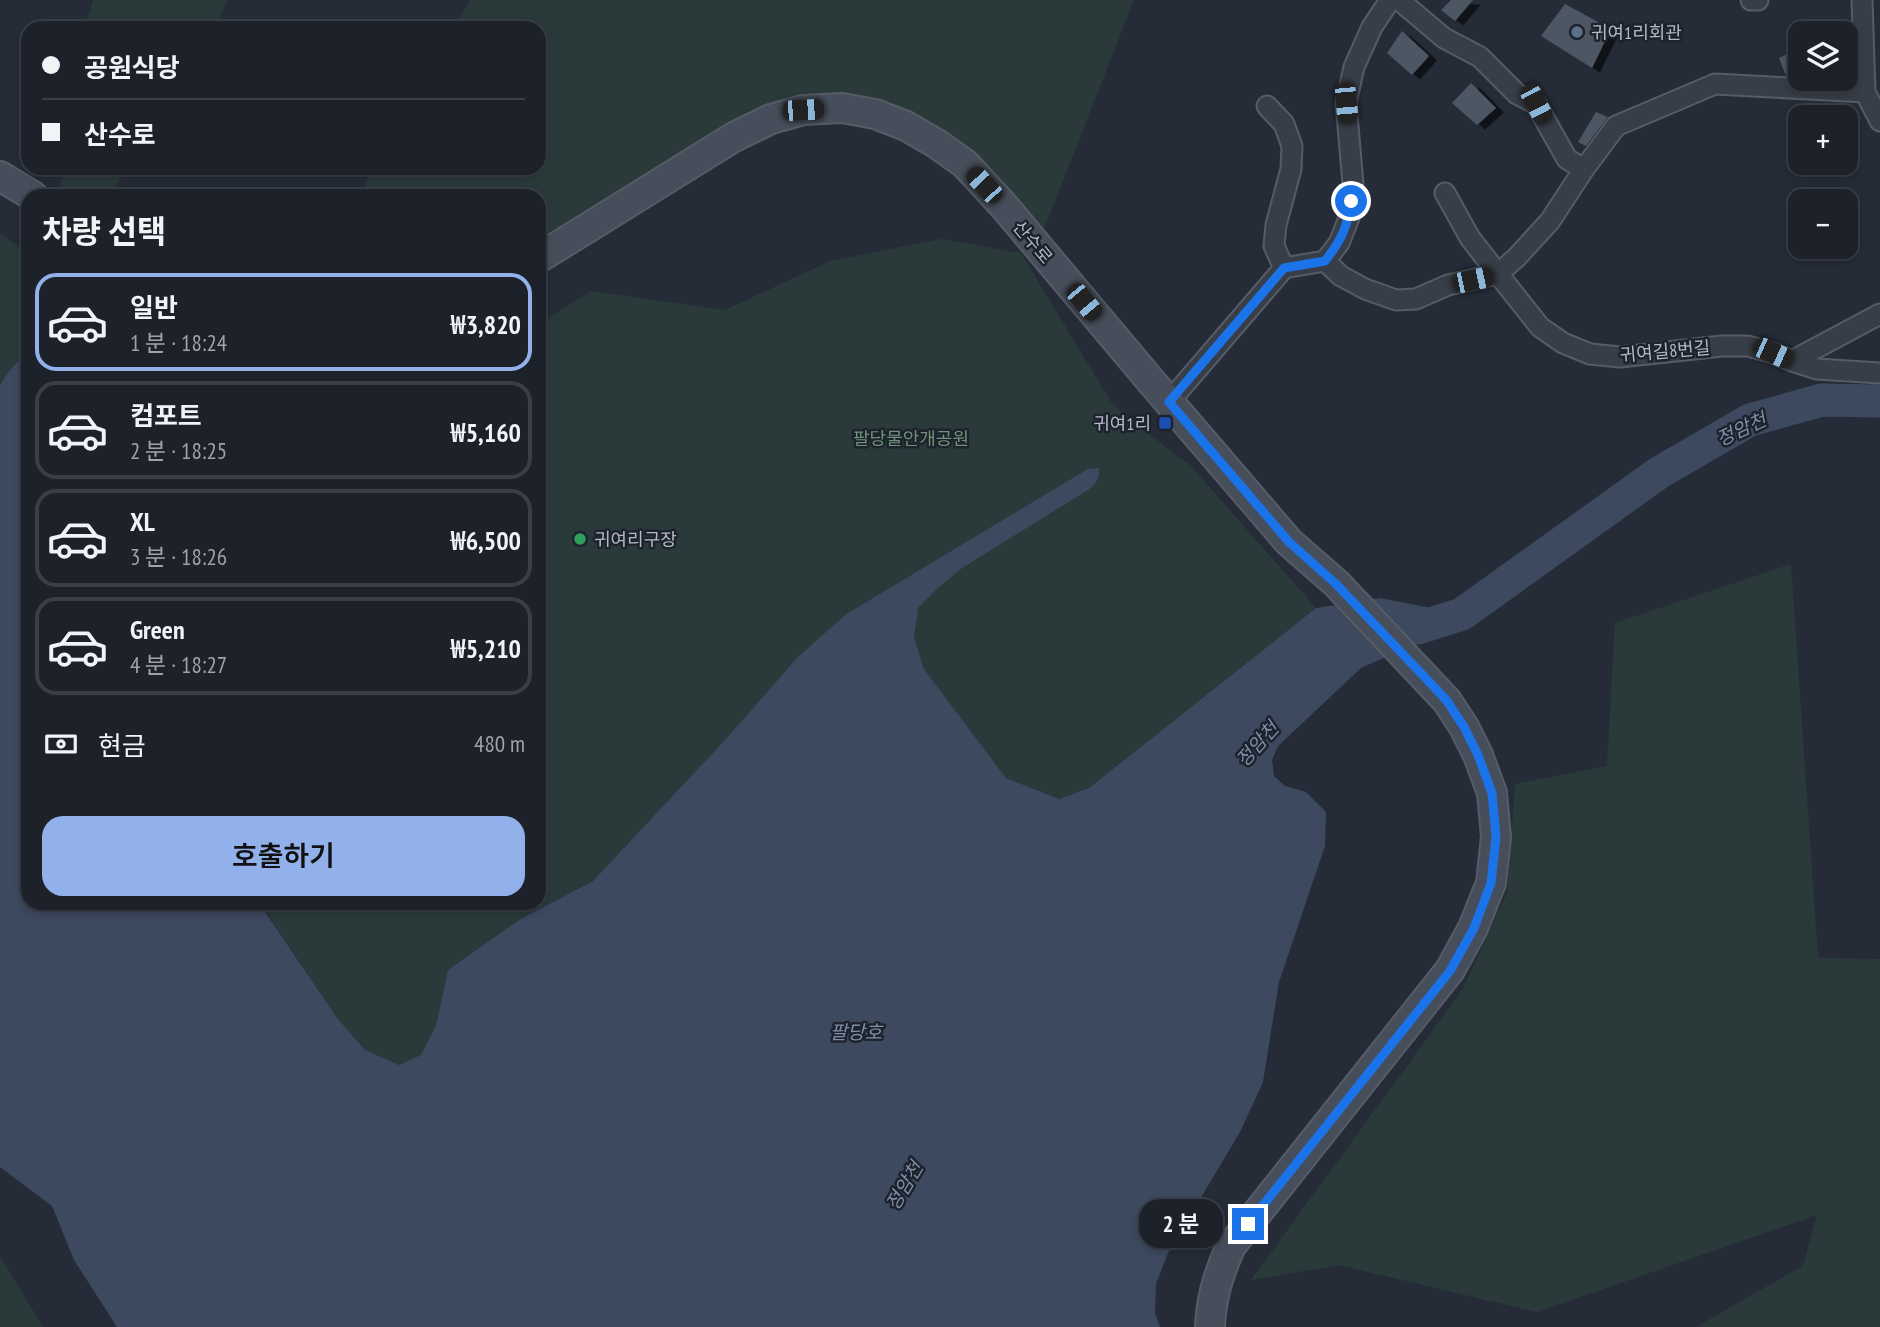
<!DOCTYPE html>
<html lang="ko">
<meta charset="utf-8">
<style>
:root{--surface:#1c212a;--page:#292e36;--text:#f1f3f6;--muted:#a0a3a8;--line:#3a3e47;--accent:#92b1ea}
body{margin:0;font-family:"PT Sans Narrow","Noto Sans KR",sans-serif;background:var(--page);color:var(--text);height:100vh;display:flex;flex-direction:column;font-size:26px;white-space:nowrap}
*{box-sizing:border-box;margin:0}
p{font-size:23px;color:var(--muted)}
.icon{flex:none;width:38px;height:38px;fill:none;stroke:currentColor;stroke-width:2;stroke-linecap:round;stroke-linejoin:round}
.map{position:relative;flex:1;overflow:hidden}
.side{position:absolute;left:21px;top:189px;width:525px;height:721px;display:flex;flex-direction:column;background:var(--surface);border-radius:21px;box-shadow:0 4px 10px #0003,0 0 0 2px var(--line)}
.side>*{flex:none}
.hud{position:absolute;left:21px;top:21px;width:525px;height:154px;border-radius:21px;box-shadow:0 4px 10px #0003,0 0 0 2px var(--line);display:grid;align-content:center;height:154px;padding:0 21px;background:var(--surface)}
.controls{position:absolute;left:1788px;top:21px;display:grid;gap:14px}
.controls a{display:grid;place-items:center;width:70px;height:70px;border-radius:14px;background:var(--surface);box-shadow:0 4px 10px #0003,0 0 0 2px var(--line);font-size:35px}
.end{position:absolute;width:32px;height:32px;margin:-16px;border:9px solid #1a73e8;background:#fff;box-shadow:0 0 0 4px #fff}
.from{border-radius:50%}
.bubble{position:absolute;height:49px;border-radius:21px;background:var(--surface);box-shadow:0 4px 10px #0003,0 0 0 2px var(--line);font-size:23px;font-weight:600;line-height:49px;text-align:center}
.car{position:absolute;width:21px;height:42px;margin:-21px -10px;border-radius:9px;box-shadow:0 0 5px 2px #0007;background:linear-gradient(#222 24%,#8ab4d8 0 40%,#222 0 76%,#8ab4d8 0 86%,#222 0)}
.hud b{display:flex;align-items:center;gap:24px;height:66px;font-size:26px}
.hud b+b{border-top:2px solid var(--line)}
.hud i{width:18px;height:18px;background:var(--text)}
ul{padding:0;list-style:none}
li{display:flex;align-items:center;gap:21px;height:98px;margin:0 14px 10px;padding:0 7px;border:4px solid var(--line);border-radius:21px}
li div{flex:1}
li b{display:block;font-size:26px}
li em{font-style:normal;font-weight:600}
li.on{border-color:var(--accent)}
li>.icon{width:63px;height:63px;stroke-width:1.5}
h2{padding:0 21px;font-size:32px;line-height:84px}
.pay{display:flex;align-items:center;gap:18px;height:77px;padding:0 21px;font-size:26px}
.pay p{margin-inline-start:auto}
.primary-button{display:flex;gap:14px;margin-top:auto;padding:14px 21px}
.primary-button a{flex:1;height:80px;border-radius:21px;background:var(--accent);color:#111;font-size:28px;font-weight:600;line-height:80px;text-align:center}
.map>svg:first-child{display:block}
.green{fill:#2a3a3b}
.water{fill:#3d495f}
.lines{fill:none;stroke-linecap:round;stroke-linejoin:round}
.river{stroke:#3d495f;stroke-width:33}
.building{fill:#4d5663;filter:url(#shadow)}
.street-casing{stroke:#565c66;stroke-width:23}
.secondary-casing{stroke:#565c66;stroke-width:32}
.street{stroke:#383e48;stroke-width:19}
.secondary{stroke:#474e5b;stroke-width:28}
.route{stroke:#1a73e8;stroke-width:9}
.service-dot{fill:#5c6f8a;stroke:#1d232d;stroke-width:2.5}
.transit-dot{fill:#1a4fb4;stroke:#1d232d;stroke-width:2.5}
.leisure-dot{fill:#2e9e5b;stroke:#1d232d;stroke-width:2.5}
.labels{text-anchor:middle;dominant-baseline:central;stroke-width:5;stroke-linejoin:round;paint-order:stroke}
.poi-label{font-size:18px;fill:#b3b9c4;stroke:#1d232d;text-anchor:start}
.street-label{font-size:18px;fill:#b3b9c4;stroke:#1d232d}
.park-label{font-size:18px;fill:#6d9277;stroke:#1d232d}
.water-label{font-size:19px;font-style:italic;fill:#7f8fa9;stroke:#1d232d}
</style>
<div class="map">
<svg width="1880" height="1327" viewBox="0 0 1880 1327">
<defs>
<filter id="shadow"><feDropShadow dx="8" dy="4.5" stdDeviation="0" flood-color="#0009"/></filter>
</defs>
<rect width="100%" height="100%" fill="#252c38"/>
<path class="green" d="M 93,0 L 227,0 L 216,28 L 85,28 Z
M 470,0 L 1134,0 L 1044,229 L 974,155 L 806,98 L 539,245 L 539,196 L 362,196 L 370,168 L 539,168 L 539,28 L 453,28 Z
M 63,168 L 128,168 L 110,196 L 80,196 L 60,191 Z
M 0,234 L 28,252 L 28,558 L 0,517 Z
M 941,239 L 1021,253 L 1111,402 L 1129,419 L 1190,465 L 1316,608 L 1089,788 L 1059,799 L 1006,778 L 924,669 L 914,637 L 797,658 L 724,741 L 593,881 L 519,920 L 448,970 L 436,1025 L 421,1056 L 399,1065 L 365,1050 L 338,1019 L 260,903 L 539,903 L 539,324 L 591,291 L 725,310 L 830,261 Z
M 1791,564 L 1818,958 L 1880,959 L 1880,1327 L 1696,1327 L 1803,1266 L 1817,1215 L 1537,1312 L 1339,1265 L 1251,1280 L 1463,989 L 1507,893 L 1515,784 L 1607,766 L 1615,623 Z
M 0,1256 L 43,1327 L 0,1327 Z"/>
<path class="water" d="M 28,354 L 28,903 L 259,903 L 338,1019 L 365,1050 L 399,1065 L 421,1055 L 436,1025 L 448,970 L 519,920 L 593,881 L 724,741 L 797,658 L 845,615 L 1088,469 L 1099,468 C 1100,479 1096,483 1088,490 L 962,568 L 939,587 L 918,608 L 914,637 L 924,669 L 1006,778 L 1059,799 L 1089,788 L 1316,608 L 1380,598 L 1462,614 L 1426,639 L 1361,668 L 1278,746 L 1272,760 L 1274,776 L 1285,786 L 1306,792 L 1326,812 L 1325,846 L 1279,982 L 1263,1082 L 1240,1132 L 1168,1253 L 1156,1284 L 1155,1313 L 1160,1327 L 117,1327 L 74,1260 L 52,1206 L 0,1167 L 0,386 C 6,374 16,361 28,354 Z"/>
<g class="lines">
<path class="river" d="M 1418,628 L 1462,614 L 1660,472 L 1750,420 L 1822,400 L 1880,401"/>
</g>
<path class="building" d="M 1451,0 L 1473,0 L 1455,21 L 1441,10 Z
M 1565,4 L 1611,29 L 1592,68 L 1541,36 Z
M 1402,31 L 1429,56 L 1412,75 L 1387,53 Z
M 1801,48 L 1801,73 L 1794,76 L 1786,76 L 1779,58 Z
M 1471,83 L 1496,108 L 1477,125 L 1452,103 Z
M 1596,112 L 1608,117 L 1586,146 L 1578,142 Z"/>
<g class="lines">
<defs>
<path id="street" d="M 1399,0 L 1444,38 L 1480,57 L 1517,94 L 1536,104 L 1567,159 L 1584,169
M 1751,0 L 1758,0
M 1862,0 L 1865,92 L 1880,121
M 1267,106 L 1284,124 L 1292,146 L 1291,169 L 1276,225 L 1274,246 L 1284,268
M 1445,193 L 1470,238 L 1498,274 L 1517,257 L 1550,221 L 1584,169 L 1616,126 L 1715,84 L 1865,92
M 1325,261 L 1341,276 L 1365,289 L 1396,300 L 1416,299 L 1448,285 L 1498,274 L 1540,327 L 1563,343 L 1590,354 L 1620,357 L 1722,346 L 1748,346 L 1773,353 L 1792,361 L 1817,369 L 1880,373
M 1792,361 L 1880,314
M 1169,402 L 1284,268 L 1325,261 L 1339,243 L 1349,218 L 1353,184 L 1346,103 L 1354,67 L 1372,27 L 1390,0"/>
<path id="secondary" d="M 0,176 L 33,196
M 539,258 L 734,137 L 771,119 L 803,110 L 842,108 L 875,114 L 906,126 L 937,144 L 965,164 L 1003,205 L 1150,380 L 1289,542 L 1337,584 L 1447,701 L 1464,727 L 1478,755 L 1492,793 L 1496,837 L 1491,883 L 1473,928 L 1450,970 L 1231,1246 C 1219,1273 1211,1297 1210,1327"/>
</defs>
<use href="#street" class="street-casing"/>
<use href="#secondary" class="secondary-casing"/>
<use href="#street" class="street"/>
<use href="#secondary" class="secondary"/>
</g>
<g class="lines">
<path class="route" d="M 1248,1224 L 1450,971 L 1474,928 L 1491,883 L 1496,837 L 1492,793 L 1478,755 L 1464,727 L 1447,701 L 1435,688 L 1336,584 L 1289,542 L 1169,402 L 1284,268 L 1325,261 C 1341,241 1348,226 1351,201"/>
</g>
<circle class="service-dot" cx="1577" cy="32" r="7"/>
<rect class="transit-dot" x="1158" y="416" width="14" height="14" rx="3.5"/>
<circle class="leisure-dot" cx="580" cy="539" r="7"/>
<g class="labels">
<g class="poi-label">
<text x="1591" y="32">귀여1리회관</text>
<text x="1151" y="423" text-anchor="end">귀여1리</text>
<text x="594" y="539">귀여리구장</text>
</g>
<g class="street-label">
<text transform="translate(1033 242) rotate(50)">산수로</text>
<text transform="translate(1665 351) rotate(-5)">귀여길8번길</text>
</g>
<g class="park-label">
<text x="911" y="438">팔당물안개공원</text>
</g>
<g class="water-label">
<text transform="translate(1741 429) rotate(-25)">정암천</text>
<text transform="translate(1257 744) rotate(-48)">정암천</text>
<text x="856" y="1032">팔당호</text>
<text transform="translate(904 1186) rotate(-59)">정암천</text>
</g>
</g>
</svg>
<div class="controls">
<a><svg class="icon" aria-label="layers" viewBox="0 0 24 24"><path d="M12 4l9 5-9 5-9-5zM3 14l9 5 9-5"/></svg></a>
<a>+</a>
<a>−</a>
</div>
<i class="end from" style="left:1351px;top:201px"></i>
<i class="end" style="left:1248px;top:1224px"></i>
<div class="bubble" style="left:1139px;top:1199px;width:84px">2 분</div>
<i class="car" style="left:1346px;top:103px;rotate:175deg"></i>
<i class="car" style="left:1536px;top:104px;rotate:152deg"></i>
<i class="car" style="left:803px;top:110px;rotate:87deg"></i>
<i class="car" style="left:984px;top:185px;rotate:317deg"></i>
<i class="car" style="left:1473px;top:280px;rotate:78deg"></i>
<i class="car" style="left:1084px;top:302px;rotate:140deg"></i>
<i class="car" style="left:1773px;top:353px;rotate:114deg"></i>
<div class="hud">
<b><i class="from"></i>공원식당</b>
<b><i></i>산수로</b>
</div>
<section class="side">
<h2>차량 선택</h2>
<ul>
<li class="on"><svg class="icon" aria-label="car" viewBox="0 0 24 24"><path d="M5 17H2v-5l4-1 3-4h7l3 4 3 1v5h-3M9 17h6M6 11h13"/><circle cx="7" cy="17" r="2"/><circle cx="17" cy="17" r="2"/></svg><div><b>일반</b><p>1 분 · 18:24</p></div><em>₩3,820</em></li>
<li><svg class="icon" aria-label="car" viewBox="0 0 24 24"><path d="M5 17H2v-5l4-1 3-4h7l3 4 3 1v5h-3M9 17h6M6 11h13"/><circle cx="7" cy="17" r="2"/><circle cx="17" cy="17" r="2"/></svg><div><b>컴포트</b><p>2 분 · 18:25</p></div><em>₩5,160</em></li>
<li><svg class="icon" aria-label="car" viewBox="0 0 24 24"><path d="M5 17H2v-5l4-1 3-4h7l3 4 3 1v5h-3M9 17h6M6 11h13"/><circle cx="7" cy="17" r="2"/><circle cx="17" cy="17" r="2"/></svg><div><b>XL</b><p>3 분 · 18:26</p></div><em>₩6,500</em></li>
<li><svg class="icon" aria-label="car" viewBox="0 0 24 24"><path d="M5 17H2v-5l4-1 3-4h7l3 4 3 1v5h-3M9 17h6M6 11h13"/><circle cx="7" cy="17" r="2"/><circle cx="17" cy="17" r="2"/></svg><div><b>Green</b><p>4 분 · 18:27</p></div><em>₩5,210</em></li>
</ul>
<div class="pay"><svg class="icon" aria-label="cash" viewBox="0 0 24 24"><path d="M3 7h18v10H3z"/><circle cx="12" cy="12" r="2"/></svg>현금<p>480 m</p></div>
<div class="primary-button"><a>호출하기</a></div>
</section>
</div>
